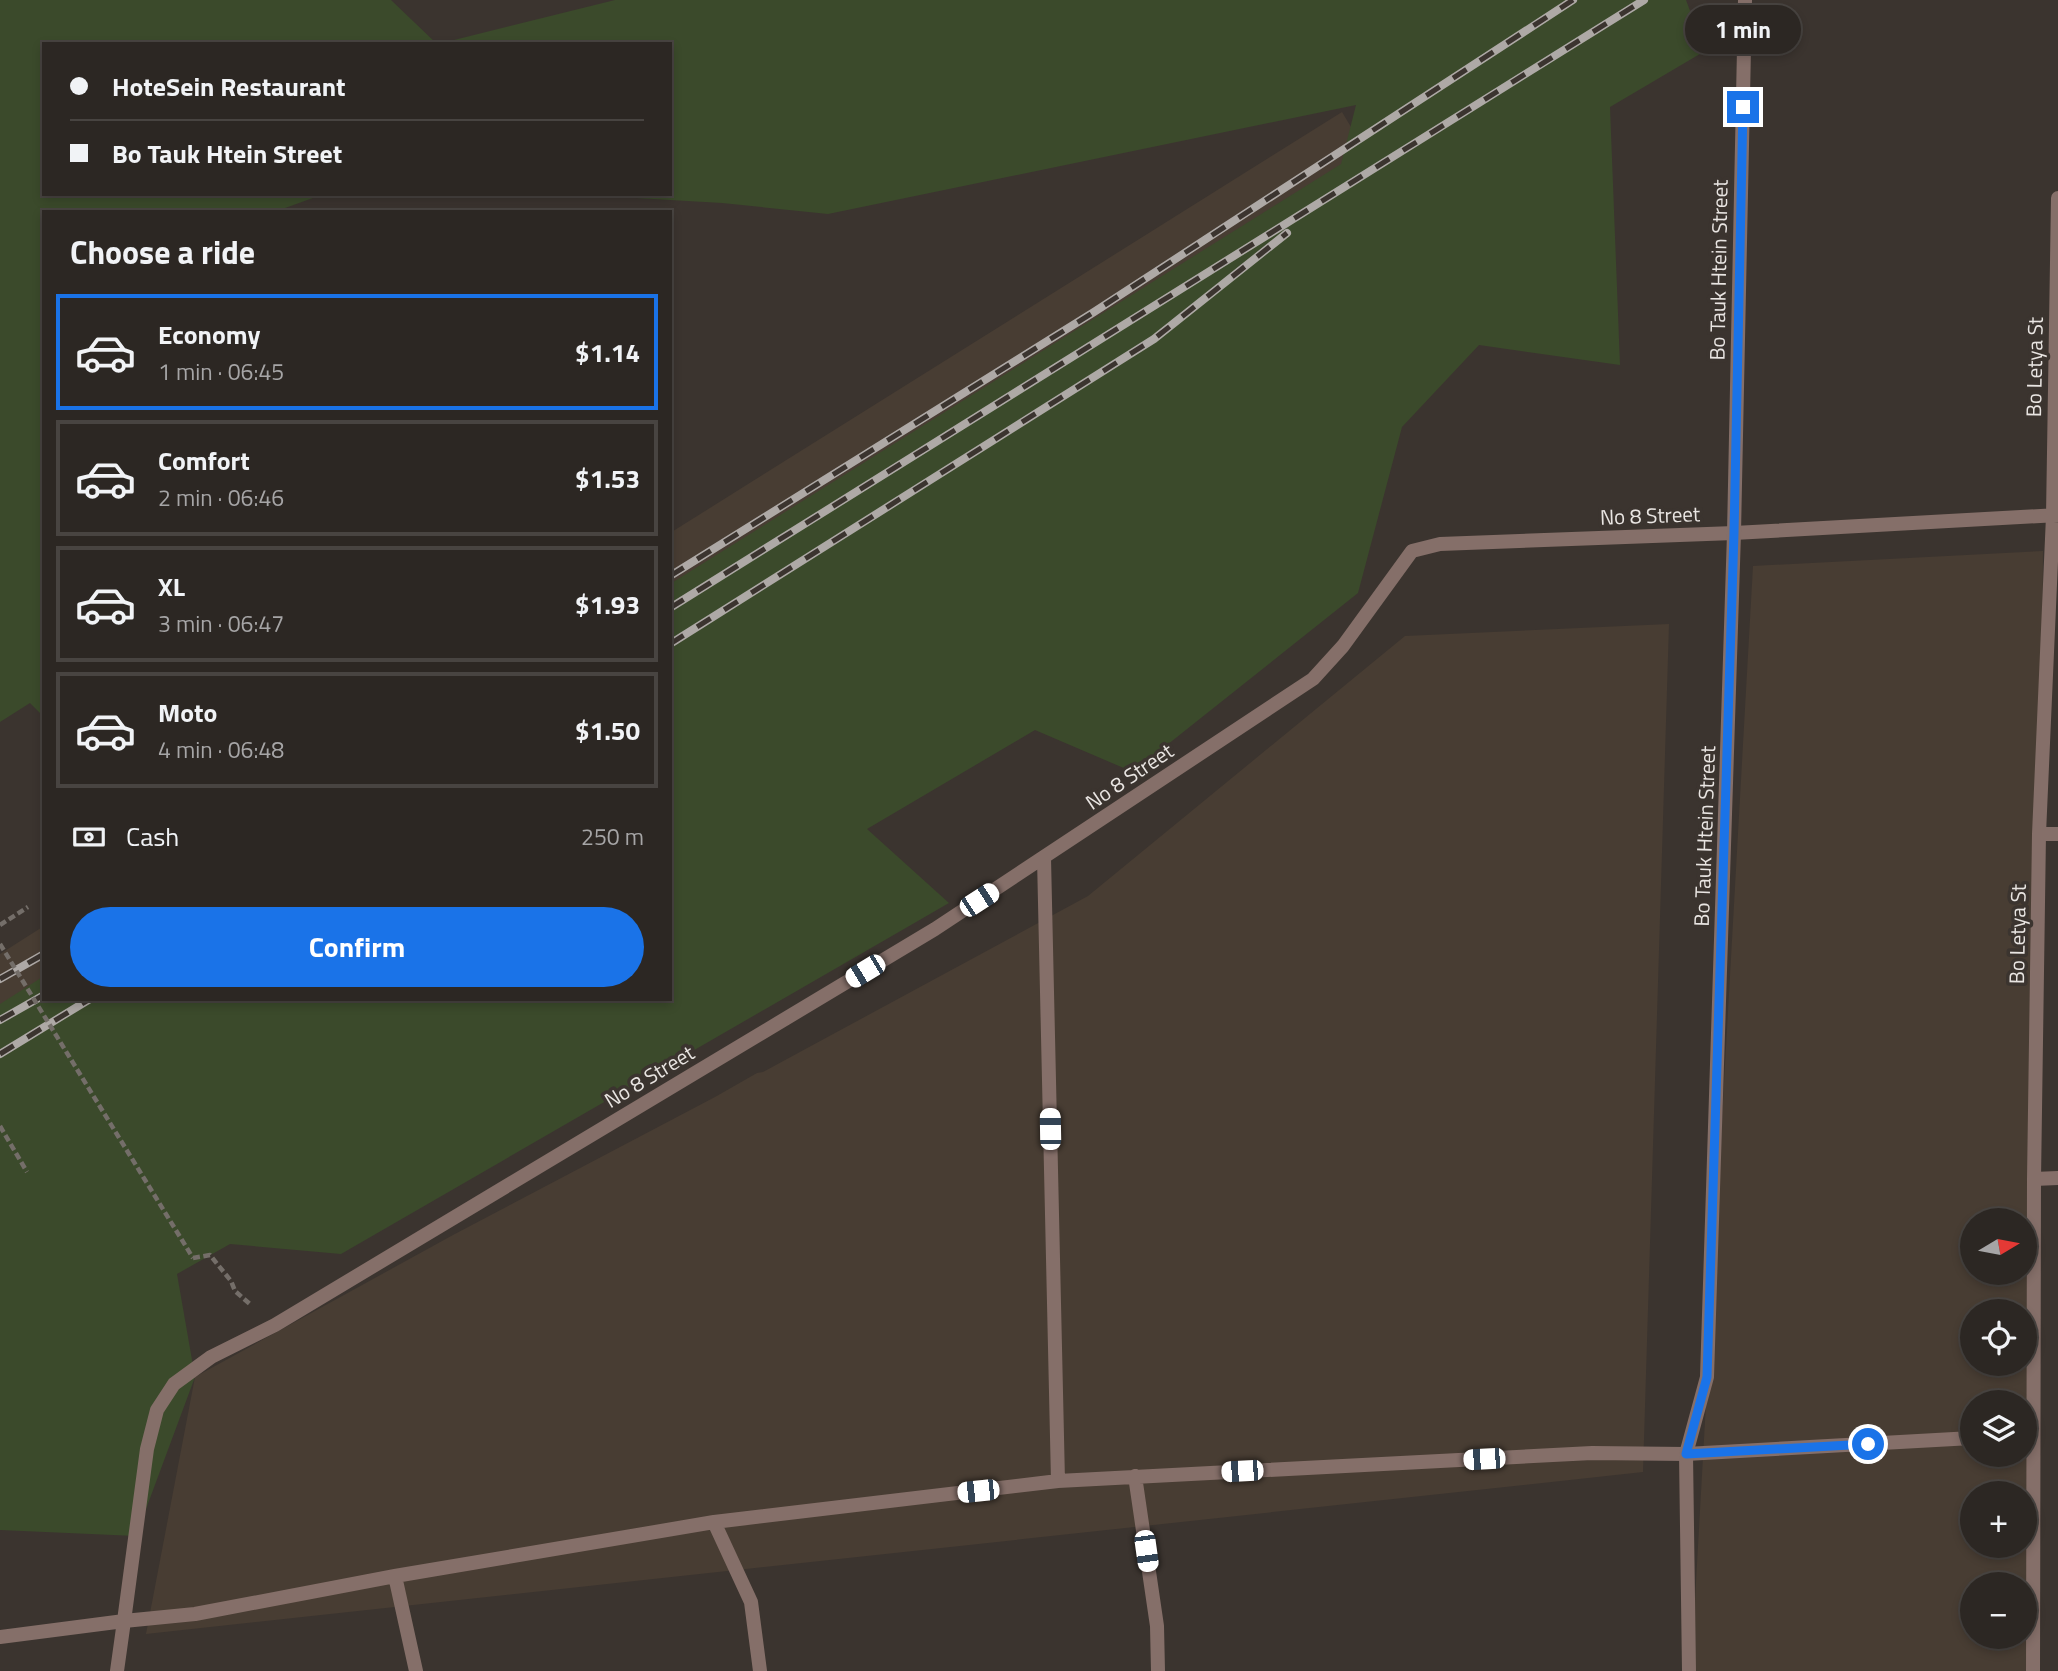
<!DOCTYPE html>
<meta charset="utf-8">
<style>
:root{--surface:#2c2723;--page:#342f2b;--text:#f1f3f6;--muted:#a6a5a6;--line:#484441;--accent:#1a73e8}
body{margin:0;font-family:"Titillium Web",sans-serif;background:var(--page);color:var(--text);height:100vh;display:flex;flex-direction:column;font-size:26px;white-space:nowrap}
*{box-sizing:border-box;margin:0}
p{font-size:23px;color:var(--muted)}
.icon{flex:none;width:38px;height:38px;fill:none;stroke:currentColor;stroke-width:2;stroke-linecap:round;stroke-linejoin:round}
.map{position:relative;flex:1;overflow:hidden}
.side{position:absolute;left:42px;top:210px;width:630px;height:791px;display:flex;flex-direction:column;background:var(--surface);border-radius:0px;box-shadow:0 4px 10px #0003,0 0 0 2px var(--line)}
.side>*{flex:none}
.guide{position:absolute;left:42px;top:42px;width:630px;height:154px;border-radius:0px;box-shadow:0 4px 10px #0003,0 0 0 2px var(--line);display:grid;align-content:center;height:154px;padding:0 28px;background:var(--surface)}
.needle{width:46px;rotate:80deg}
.buttons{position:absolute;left:1960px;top:1208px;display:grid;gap:14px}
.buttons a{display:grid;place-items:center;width:77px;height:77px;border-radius:50%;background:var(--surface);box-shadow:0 4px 10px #0003,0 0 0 2px var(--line);font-size:35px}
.end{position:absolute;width:32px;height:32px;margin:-16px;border:9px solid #1a73e8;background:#fff;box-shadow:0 0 0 4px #fff}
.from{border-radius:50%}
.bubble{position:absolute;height:49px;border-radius:24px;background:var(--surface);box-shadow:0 4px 10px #0003,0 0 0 2px var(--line);font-size:23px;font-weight:700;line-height:49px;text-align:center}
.car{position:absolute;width:21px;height:42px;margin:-21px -10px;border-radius:9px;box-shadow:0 0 5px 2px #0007;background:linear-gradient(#fff 24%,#345 0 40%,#fff 0 76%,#345 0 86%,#fff 0)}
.guide b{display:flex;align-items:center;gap:24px;height:66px;font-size:26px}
.guide b+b{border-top:2px solid var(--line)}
.guide i{width:18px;height:18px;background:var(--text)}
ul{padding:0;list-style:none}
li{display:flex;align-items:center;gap:21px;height:116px;margin:0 14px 10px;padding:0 14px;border:4px solid var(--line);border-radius:0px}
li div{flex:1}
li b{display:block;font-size:26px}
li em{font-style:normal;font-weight:700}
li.current{border-color:var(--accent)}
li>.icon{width:63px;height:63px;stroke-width:1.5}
h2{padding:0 28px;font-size:32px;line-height:84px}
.pay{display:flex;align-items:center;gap:18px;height:77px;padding:0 28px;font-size:26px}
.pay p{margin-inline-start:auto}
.button{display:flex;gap:14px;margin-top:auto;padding:14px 28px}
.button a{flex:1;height:80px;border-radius:42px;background:var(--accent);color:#fff;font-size:28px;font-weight:700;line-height:80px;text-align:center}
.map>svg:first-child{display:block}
.built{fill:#483d33;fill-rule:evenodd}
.green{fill:#3b4a2b}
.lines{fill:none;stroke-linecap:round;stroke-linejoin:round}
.path{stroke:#746e69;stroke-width:4.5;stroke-dasharray:7 3.5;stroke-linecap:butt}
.minor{stroke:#856f69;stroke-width:14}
.tertiary{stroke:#856f69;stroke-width:14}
.rail-casing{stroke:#aea9a6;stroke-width:8}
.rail{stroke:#3b342f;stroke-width:5;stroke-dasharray:16;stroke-linecap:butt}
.path-bridge{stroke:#746e69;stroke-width:4.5;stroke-dasharray:7 3.5;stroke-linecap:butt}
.route{stroke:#1a73e8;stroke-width:9}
.labels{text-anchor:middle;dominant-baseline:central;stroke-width:7;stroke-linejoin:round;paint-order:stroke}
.street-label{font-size:21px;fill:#e9e5e2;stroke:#3b342f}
</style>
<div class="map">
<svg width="2058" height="1671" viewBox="0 0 2058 1671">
<rect width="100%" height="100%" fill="#3b342f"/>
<path class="built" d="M 1342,112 L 1369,157 L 670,636 L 670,533 Z
M 2043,551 L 2034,1671 L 1691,1671 L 1753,566 ZM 1972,1220 L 2025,1220 L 2025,1272 L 1972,1272 ZM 1972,1311 L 2025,1311 L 2025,1363 L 1972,1363 ZM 1972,1402 L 2025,1402 L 2025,1454 L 1972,1454 ZM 1972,1493 L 2025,1493 L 2025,1545 L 1972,1545 ZM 1972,1584 L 2025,1584 L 2025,1636 L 1972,1636 Z
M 1669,624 L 1643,1472 L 146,1634 L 195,1377 L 453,1235 L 715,1097 L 757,1073 L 763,1072 L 1088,896 L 1405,636 Z
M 44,926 L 44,999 L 0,1044 L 0,954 Z"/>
<path class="green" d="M 0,0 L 391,0 L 437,44 L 44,44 L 44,194 L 324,194 L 274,212 L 44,212 L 44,717 L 30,703 L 0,722 Z
M 615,0 L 1686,0 L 1705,51 L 1610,107 L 1620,365 L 1479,345 L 1402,427 L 1358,593 L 1133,772 L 1035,730 L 867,829 L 949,903 L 341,1254 L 230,1244 L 177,1274 L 195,1377 L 136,1536 L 0,1530 L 0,1004 L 44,976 L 44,999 L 670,999 L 670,584 L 1341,164 L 1356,105 L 828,214 L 722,203 L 567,194 L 670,194 L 670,44 L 438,44 Z"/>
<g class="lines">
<path class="path" d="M 0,925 L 28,907
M 0,1126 L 27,1172
M 193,1258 L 210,1255 L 231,1281 L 235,1291 L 251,1305"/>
<path class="minor" d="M 2039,834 L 2058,834
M 1044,858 L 1058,1481
M 2034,1179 L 2058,1178
M 1135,1476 L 1157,1626 L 1158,1671
M 714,1522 L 751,1602 L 760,1671
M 395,1576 L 416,1671
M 0,1637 L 124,1621 L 147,1449 L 157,1410 L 174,1384 L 211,1357 L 275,1325 L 935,929 L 1313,679 L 1343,646 L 1412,551 L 1440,544 L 1734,533 L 2058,515
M 117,1671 L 124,1621 L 195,1614 L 395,1576 L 714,1522 L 1058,1481 L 1592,1453 L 1686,1454 L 1972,1438
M 2033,1671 L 2034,1179 L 2039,834 L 2053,516 L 2058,198"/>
<path class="tertiary" d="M 1689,1671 L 1686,1454 L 1707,1377 L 1734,533 L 1745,0"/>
<defs>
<path id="rail" d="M 670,576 L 1094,312 L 1573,0
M 670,608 L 1644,0
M 670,644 L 1154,339 L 1287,233
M 0,979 L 44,954
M 0,1020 L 44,995
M 0,1054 L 90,999"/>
</defs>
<use href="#rail" class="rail-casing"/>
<use href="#rail" class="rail"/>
<path class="path-bridge" d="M 0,944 L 193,1258"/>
</g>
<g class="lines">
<path class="route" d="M 1743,107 L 1734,533 L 1707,1377 L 1686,1454 L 1868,1444"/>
</g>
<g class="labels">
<g class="street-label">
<text transform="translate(1718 270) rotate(-89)">Bo Tauk Htein Street</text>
<text transform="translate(2034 367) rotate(-89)">Bo Letya St</text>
<text transform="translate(1650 515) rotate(-2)">No 8 Street</text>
<text transform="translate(1129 776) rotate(-34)">No 8 Street</text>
<text transform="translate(1704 836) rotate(-88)">Bo Tauk Htein Street</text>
<text transform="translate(2017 934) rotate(-89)">Bo Letya St</text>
<text transform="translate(649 1076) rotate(-31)">No 8 Street</text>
</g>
</g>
</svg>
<div class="buttons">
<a><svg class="needle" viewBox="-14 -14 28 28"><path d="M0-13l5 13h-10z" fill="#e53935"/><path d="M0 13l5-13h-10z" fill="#a6a5a6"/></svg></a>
<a><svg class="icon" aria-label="locate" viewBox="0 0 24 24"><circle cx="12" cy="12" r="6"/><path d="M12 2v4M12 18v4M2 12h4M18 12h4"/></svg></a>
<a><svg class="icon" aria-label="layers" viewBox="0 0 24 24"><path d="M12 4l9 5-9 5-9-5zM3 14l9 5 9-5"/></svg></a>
<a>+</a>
<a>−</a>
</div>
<i class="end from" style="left:1868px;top:1444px"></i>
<i class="end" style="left:1743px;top:107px"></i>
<div class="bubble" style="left:1685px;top:5px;width:116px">1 min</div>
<i class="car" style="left:979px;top:900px;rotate:57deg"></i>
<i class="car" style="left:865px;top:971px;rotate:239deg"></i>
<i class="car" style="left:1050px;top:1129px;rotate:359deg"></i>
<i class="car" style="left:1484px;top:1459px;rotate:267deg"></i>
<i class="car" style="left:1242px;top:1471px;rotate:267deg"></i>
<i class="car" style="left:978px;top:1491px;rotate:264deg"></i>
<i class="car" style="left:1146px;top:1551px;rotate:172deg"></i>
<div class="guide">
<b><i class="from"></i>HoteSein Restaurant</b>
<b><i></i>Bo Tauk Htein Street</b>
</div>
<section class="side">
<h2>Choose a ride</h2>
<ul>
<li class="current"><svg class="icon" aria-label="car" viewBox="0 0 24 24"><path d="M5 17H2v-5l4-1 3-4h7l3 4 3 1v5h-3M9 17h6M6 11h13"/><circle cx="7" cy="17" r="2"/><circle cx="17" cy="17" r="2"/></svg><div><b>Economy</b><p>1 min · 06:45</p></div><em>$1.14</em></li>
<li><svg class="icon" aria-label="car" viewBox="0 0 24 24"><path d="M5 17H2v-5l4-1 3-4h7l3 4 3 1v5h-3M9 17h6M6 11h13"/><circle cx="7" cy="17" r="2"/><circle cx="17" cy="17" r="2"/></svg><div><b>Comfort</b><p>2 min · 06:46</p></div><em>$1.53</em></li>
<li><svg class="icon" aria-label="car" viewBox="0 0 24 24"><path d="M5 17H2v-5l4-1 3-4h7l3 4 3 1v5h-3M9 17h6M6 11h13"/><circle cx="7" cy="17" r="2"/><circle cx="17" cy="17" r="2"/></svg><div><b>XL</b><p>3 min · 06:47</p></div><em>$1.93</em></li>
<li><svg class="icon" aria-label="car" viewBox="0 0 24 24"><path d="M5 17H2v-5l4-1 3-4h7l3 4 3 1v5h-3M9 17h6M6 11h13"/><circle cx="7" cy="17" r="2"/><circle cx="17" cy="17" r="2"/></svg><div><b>Moto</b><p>4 min · 06:48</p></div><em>$1.50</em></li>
</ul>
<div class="pay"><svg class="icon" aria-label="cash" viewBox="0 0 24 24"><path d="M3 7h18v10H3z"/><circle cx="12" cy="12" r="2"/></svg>Cash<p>250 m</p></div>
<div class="button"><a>Confirm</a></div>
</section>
</div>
